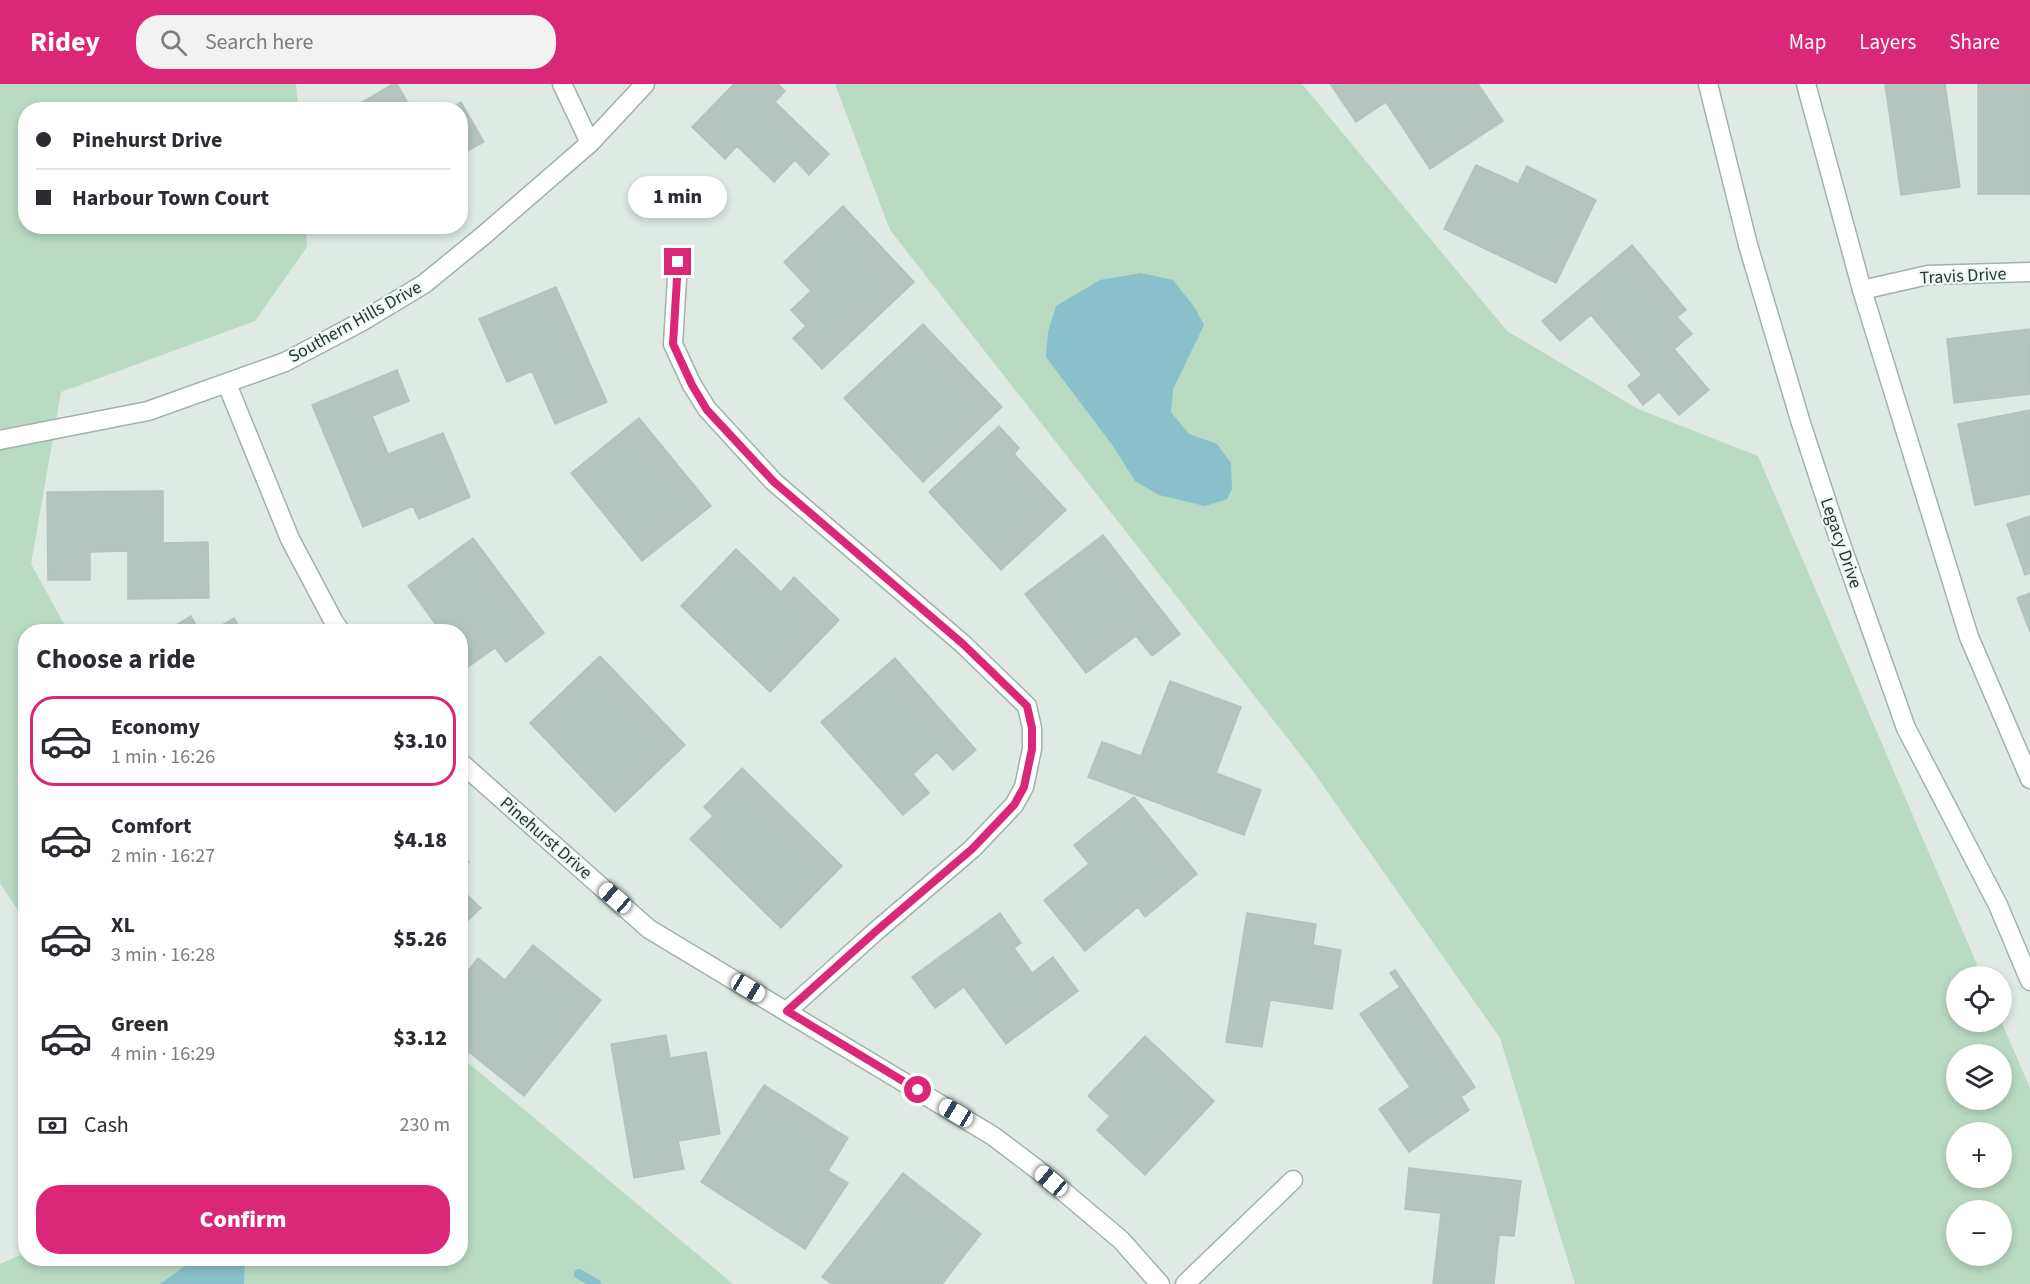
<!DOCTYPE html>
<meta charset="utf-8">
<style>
:root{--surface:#fff;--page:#f2f2f3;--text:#2b2b33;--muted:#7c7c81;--line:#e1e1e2;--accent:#db2777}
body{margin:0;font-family:"Source Sans 3",sans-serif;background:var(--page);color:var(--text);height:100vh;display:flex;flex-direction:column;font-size:22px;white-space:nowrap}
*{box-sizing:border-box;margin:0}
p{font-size:20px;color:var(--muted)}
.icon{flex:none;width:33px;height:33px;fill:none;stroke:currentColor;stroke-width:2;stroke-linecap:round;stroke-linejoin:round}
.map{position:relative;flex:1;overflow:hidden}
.drawer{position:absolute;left:18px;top:540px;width:450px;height:642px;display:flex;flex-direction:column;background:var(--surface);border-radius:24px;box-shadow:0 3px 9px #0003}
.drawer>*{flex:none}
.banner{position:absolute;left:18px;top:18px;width:450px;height:132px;border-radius:24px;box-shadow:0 3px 9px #0003;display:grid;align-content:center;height:132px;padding:0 18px;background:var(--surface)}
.fabs{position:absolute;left:1946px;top:882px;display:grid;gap:12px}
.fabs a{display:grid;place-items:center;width:66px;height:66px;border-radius:50%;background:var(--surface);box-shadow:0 3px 9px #0003;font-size:30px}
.end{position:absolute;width:27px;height:27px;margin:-14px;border:8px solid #db2777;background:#fff;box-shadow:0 0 0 3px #fff}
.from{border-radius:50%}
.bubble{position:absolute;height:42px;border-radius:21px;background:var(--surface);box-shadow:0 3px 9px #0003;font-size:20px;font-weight:800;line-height:42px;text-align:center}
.car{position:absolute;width:18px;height:36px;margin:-18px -9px;border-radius:8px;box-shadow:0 0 4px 2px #0007;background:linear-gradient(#fff 24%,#345 0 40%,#fff 0 76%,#345 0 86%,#fff 0)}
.banner b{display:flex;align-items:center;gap:21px;height:57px;font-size:22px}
.banner b+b{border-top:2px solid var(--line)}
.banner i{width:15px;height:15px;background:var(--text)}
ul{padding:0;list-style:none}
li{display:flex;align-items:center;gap:18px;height:90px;margin:0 12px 9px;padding:0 6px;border:3px solid transparent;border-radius:24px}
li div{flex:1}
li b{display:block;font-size:22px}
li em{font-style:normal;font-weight:800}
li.selected{border-color:var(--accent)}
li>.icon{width:54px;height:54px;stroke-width:1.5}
h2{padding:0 18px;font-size:27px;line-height:72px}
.pay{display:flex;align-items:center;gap:15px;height:66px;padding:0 18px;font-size:22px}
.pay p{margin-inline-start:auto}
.primary-button{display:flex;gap:12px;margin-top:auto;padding:12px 18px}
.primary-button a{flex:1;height:69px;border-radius:24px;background:var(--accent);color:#fff;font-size:24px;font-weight:800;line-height:69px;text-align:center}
header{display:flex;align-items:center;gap:36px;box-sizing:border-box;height:84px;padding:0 30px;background:var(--accent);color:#fff}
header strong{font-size:28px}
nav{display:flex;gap:33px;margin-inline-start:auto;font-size:21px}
.search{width:420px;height:54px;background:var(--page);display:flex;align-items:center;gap:15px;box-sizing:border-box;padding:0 21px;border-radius:24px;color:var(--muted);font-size:22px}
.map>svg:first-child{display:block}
.green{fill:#b9dac3;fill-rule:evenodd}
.water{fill:#8ac0cc}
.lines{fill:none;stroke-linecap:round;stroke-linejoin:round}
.stream{stroke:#8ac0cc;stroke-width:10}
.building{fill:#b5c4be;stroke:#b2c3bc;stroke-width:1.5}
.street-casing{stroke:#a2b1ac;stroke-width:21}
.secondary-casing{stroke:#9fb4ad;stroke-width:21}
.street{stroke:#fff;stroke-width:18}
.secondary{stroke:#fff;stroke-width:18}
.route{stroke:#db2777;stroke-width:8}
.labels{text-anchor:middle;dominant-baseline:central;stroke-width:4.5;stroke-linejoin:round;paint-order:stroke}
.street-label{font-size:18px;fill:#213833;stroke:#eff6f3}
</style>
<header>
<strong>Ridey</strong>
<div class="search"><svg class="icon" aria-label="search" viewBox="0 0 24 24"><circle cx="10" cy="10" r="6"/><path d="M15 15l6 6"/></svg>Search here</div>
<nav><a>Map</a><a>Layers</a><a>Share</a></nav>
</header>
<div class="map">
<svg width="2030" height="1200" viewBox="0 0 2030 1200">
<rect width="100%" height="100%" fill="#dfeae5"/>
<path class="green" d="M 0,0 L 296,0 L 298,25 L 26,26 L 26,142 L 306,143 L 307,163 L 255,237 L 61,308 L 31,480 L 68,547 L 26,548 L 25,837 L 0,799 Z
M 835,0 L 1302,0 L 1507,247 L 1638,325 L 1758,372 L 1982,892 L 1956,892 L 1956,938 L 2001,937 L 2030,1004 L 2030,1200 L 1575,1200 L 1500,954 L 1310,683 L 890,146 ZM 1956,970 L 2001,970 L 2001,1016 L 1956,1016 ZM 1956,1048 L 2001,1048 L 2001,1094 L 1956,1094 ZM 1956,1126 L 2001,1126 L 2001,1172 L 1956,1172 Z
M 461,973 L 733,1200 L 0,1200 L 0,1180 L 25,1169 L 26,1174 L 460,1174 Z"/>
<path class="water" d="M 1141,189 L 1173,196 L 1195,224 L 1204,241 L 1173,305 L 1171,328 L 1189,350 L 1217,360 L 1231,379 L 1232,405 L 1227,415 L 1205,422 L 1159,411 L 1135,397 L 1113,362 L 1046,273 L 1048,248 L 1056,222 L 1100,196 Z
M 195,1175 L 241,1175 L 245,1177 L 244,1200 L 160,1200 Z"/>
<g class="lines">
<path class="stream" d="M 579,1190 L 596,1200"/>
</g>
<path class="building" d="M 393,0 L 397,0 L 412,26 L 349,26 Z
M 734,0 L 778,0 L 785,7 L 775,18 L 829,70 L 809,91 L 795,76 L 774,98 L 737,62 L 725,75 L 692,43 Z
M 1478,0 L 1503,37 L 1430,85 L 1386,18 L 1356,38 L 1331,1 Z
M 1885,0 L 1945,0 L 1960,103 L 1901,111 Z
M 1978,0 L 2030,0 L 2030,110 L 1978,110 Z
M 461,18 L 484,58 L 460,71 L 460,26 L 449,26 Z
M 1476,81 L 1518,100 L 1527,82 L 1596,116 L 1556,199 L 1444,145 Z
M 843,122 L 914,198 L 822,285 L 793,254 L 806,242 L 791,226 L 811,207 L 784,178 Z
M 1632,161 L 1686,226 L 1677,233 L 1692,250 L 1674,265 L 1709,306 L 1679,331 L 1659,308 L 1643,321 L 1628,302 L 1642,291 L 1591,231 L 1560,257 L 1542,237 Z
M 556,203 L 607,318 L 555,340 L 532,287 L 507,298 L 479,235 Z
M 923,240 L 1002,323 L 923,398 L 844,314 Z
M 2029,245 L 2030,310 L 1954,319 L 1947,255 Z
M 397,286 L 409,317 L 372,332 L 388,370 L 443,349 L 470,413 L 419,435 L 413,422 L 363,443 L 312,321 Z
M 2030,326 L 2030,410 L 1975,421 L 1958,340 Z
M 639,334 L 711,422 L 642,477 L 571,389 Z
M 999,342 L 1019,364 L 1014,370 L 1066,426 L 1001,486 L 929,408 Z
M 163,407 L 163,459 L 208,458 L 209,514 L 128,515 L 128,467 L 90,468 L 90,496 L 48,496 L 47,408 Z
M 2030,432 L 2030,489 L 2025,491 L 2007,440 Z
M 1103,451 L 1180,550 L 1152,572 L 1136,552 L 1086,589 L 1025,510 Z
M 473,454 L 544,549 L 506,578 L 495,564 L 468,583 L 460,573 L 460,548 L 441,548 L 408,502 Z
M 736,465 L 781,508 L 794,493 L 839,536 L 770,608 L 681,522 Z
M 2030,509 L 2030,548 L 2017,514 Z
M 191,532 L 200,548 L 164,548 Z
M 234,534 L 242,548 L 210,548 Z
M 600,572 L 685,661 L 615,728 L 530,639 Z
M 895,574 L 976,666 L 953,686 L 937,668 L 913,690 L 929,709 L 903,731 L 821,638 Z
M 1170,597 L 1241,623 L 1216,689 L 1261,706 L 1244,751 L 1088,693 L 1102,658 L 1141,672 Z
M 742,684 L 842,782 L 781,844 L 690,755 L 713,732 L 704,723 Z
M 1134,713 L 1197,790 L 1145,833 L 1138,823 L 1085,867 L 1044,816 L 1089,780 L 1074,761 Z
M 460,770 L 469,778 L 460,786 Z
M 460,804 L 481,824 L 460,844 Z
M 1000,829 L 1021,859 L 1014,864 L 1032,889 L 1053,873 L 1078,907 L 1006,960 L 964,903 L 935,924 L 912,893 Z
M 1247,829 L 1316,840 L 1313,861 L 1341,866 L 1332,925 L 1270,916 L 1262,963 L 1226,958 Z
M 533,861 L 601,916 L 524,1012 L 460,961 L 460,897 L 478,874 L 505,896 Z
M 1395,886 L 1475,1003 L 1461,1013 L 1469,1026 L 1409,1068 L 1379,1025 L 1410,1003 L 1360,930 L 1400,903 L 1390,889 Z
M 666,951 L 670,974 L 706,968 L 720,1050 L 678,1057 L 684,1085 L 634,1094 L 611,960 Z
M 1145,952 L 1214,1017 L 1145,1091 L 1097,1046 L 1110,1032 L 1088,1012 Z
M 764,1001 L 848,1054 L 828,1087 L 848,1099 L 805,1165 L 701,1098 Z
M 1409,1084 L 1521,1097 L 1514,1152 L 1499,1151 L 1494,1200 L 1433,1200 L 1441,1129 L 1405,1125 Z
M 903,1089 L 981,1150 L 942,1200 L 832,1200 L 822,1193 Z"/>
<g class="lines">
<defs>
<path id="street" d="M 562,0 L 590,59
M 678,178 L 673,260 L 692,301 L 707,325 L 774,398 L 963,560 L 1027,622 L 1032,644 L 1032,665 L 1024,703 L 1014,721 L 972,765 L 875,848 L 787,927
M 1862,206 L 1928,191 L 2030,188
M 227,300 L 290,455 L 334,538 L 341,548
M 0,356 L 148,327 L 285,278 L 361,238 L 424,200 L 484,151 L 590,59 L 645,0
M 460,678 L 649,845 L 993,1052 L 1038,1086 L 1121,1156 L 1160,1200
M 1185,1200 L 1293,1096"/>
<path id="secondary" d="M 1708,0 L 1748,161 L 1800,336 L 1836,446 L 1906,644 L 1998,821 L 2030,897
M 1806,0 L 1862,206 L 1969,553 L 2030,695"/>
</defs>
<use href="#street" class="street-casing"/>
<use href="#secondary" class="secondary-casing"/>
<use href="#street" class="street"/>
<use href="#secondary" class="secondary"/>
</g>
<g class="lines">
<path class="route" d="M 678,178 L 673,260 L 692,301 L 707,326 L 774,398 L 963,560 L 1027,622 L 1032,644 L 1032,665 L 1024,703 L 1014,721 L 972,765 L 875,848 L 787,927 L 918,1006"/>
</g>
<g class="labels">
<g class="street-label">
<text transform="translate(1963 192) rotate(-3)">Travis Drive</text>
<text transform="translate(355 238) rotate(-29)">Southern Hills Drive</text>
<text transform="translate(1841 459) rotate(71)">Legacy Drive</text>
<text transform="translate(546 754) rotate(41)">Pinehurst Drive</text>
</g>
</g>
</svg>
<div class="fabs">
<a><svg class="icon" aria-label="locate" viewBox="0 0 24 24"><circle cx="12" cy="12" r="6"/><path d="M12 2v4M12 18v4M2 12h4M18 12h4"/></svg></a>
<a><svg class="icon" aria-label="layers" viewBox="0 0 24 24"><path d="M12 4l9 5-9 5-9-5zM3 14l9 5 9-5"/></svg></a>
<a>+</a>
<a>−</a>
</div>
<i class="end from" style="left:918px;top:1006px"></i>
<i class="end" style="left:678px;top:178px"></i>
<div class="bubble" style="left:628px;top:92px;width:99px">1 min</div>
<i class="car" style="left:615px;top:814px;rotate:311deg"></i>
<i class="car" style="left:748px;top:904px;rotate:121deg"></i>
<i class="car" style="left:956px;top:1029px;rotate:301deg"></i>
<i class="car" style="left:1051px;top:1097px;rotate:310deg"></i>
<div class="banner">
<b><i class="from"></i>Pinehurst Drive</b>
<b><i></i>Harbour Town Court</b>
</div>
<section class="drawer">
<h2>Choose a ride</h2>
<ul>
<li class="selected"><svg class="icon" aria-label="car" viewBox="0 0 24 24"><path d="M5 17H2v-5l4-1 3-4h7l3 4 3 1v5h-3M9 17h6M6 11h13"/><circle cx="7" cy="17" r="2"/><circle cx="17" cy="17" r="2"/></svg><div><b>Economy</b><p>1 min · 16:26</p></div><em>$3.10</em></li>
<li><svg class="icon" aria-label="car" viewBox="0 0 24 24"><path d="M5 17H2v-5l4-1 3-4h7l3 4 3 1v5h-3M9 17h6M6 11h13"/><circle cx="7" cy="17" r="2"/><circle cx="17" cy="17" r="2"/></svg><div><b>Comfort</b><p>2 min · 16:27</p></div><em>$4.18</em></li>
<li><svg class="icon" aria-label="car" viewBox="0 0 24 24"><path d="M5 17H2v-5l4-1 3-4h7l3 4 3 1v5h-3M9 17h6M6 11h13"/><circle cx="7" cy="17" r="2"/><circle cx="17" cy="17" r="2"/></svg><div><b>XL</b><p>3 min · 16:28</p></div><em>$5.26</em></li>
<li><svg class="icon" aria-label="car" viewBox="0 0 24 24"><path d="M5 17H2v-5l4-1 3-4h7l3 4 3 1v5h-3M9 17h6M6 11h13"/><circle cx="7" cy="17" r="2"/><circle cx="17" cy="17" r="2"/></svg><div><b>Green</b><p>4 min · 16:29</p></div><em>$3.12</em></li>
</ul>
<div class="pay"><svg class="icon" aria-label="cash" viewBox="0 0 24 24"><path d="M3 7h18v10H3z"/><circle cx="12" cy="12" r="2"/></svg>Cash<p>230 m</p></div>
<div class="primary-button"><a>Confirm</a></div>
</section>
</div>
